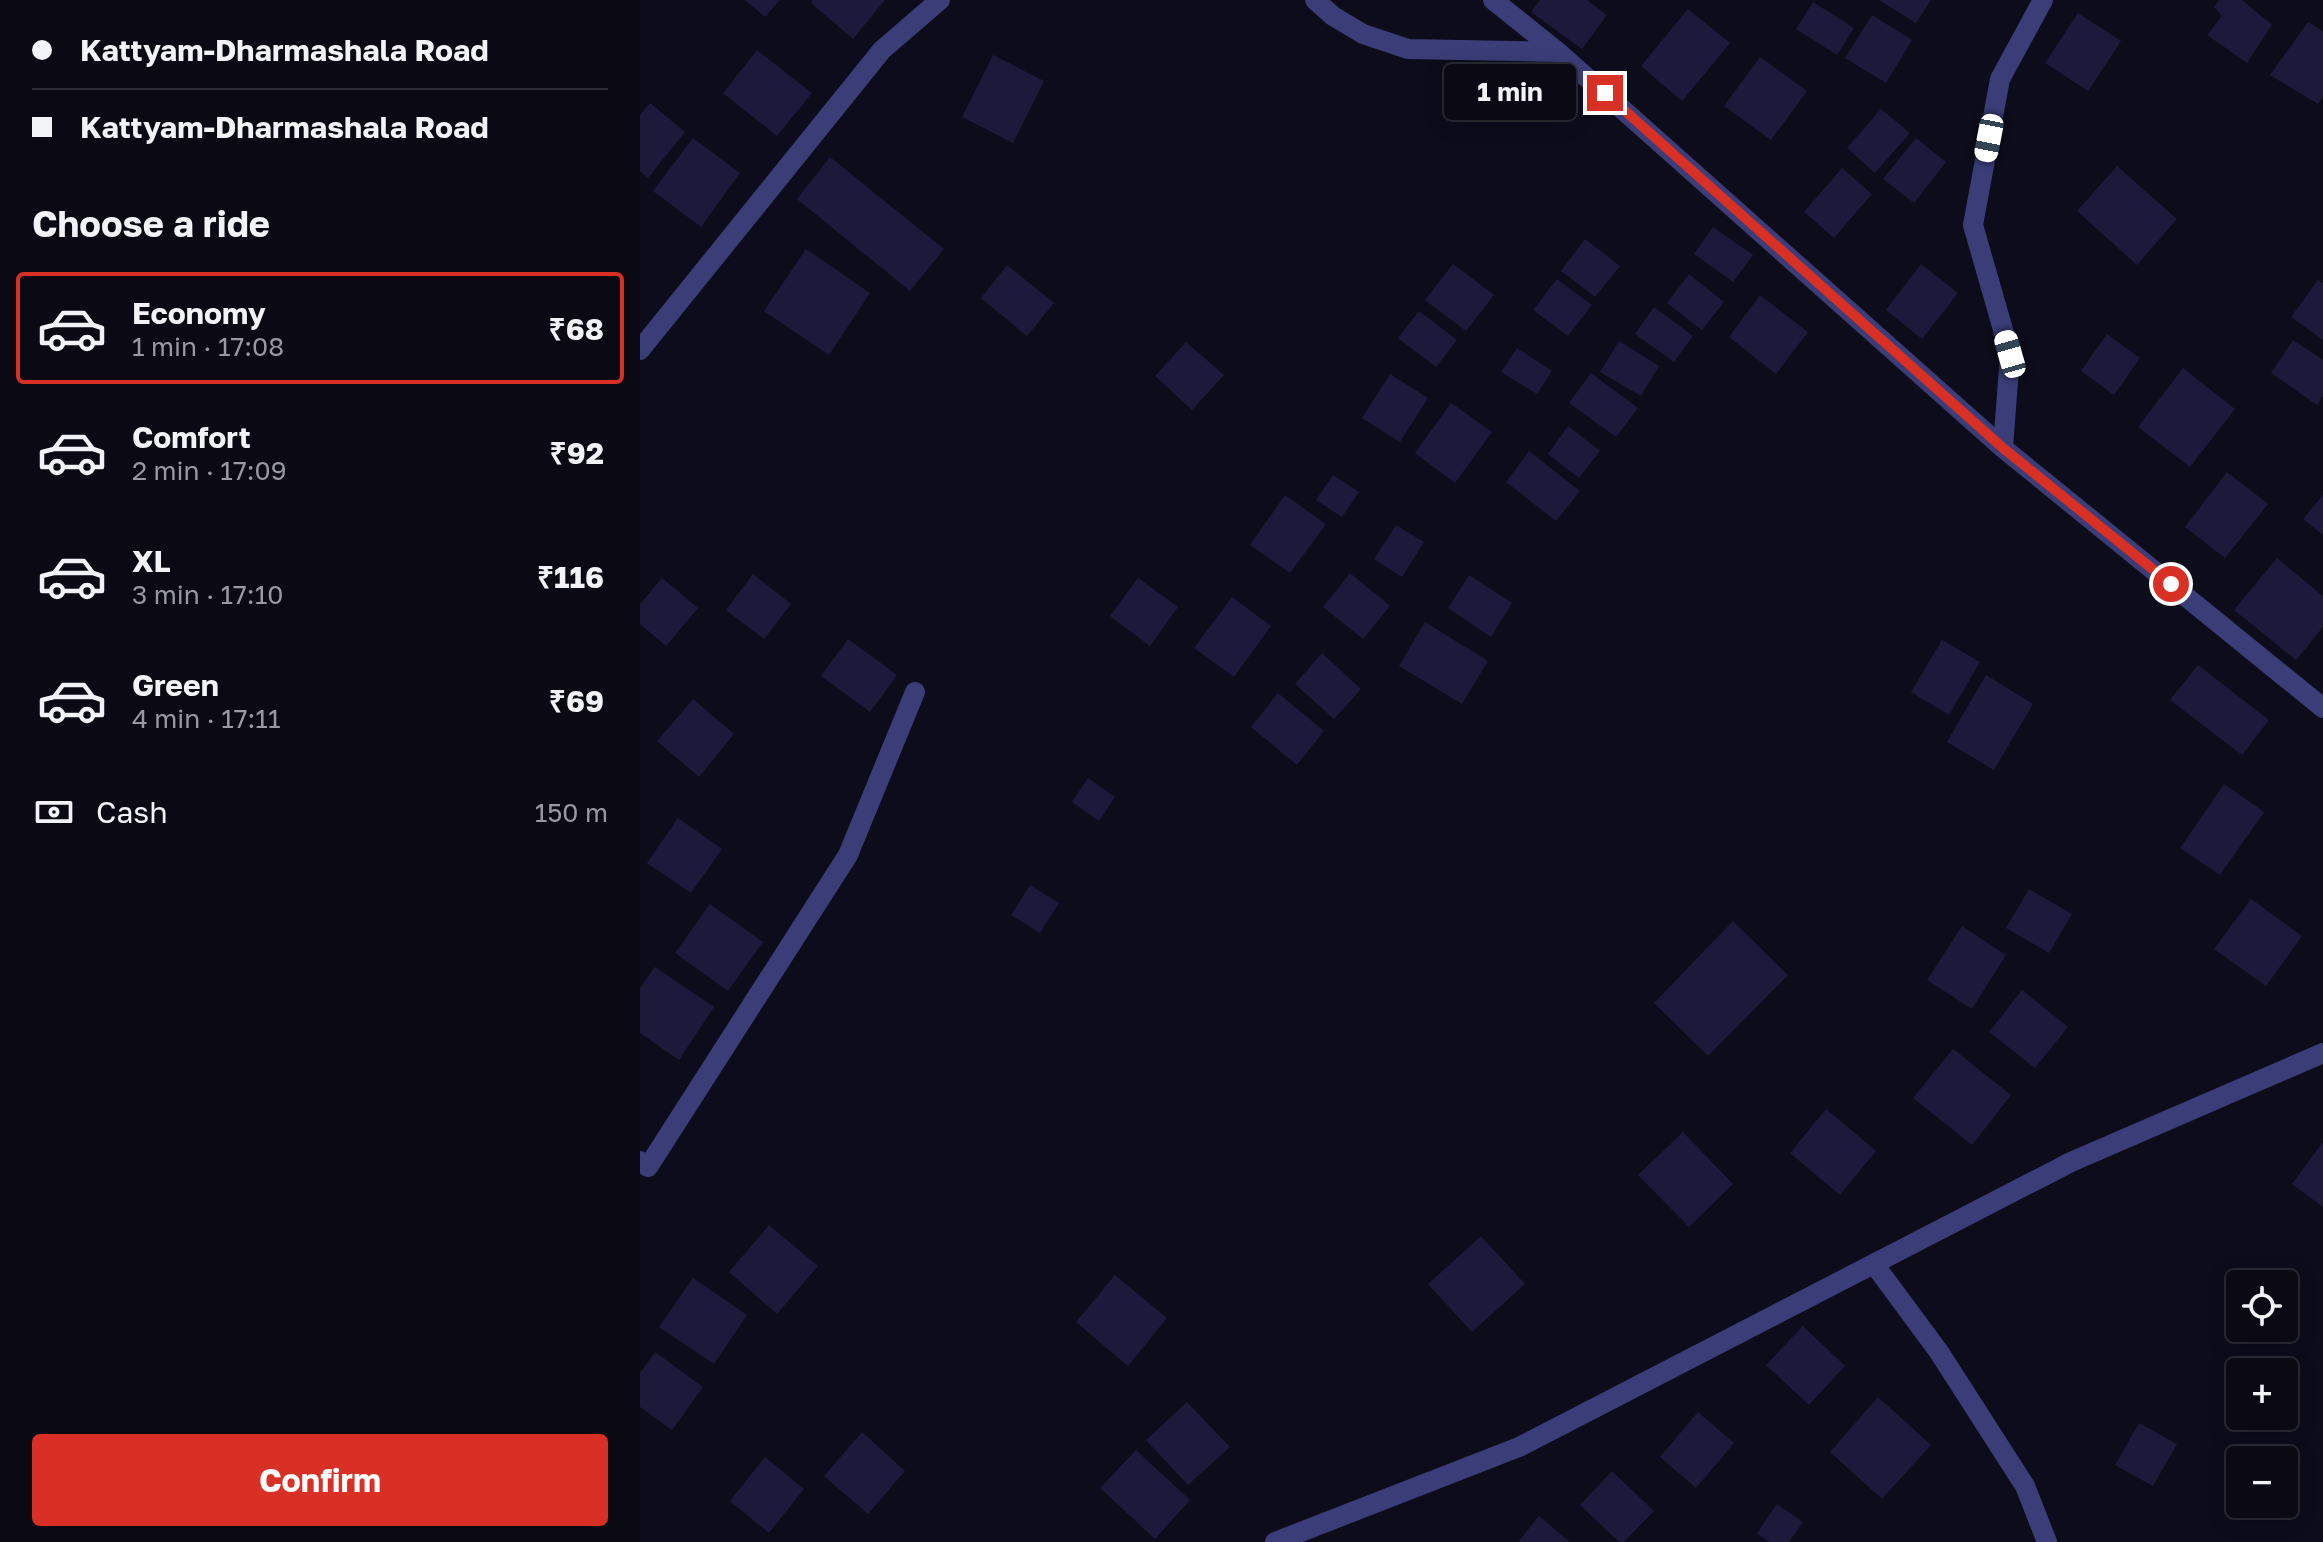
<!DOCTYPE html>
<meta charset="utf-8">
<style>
:root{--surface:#0a0914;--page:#13121d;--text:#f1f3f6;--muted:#999aa0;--line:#2a2a34;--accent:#d93025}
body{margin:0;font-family:"Golos Text",sans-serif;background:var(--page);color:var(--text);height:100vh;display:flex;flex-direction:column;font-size:30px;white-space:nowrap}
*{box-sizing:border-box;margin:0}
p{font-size:26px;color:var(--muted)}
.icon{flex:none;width:44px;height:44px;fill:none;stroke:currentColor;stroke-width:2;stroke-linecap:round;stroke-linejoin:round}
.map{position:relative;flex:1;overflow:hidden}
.side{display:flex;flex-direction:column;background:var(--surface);width:640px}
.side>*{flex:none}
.hud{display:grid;align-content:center;height:176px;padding:0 32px;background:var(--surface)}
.buttons{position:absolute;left:1586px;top:1270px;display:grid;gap:16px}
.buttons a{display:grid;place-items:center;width:72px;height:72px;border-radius:8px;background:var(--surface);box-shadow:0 4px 20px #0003,0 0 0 2px var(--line);font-size:40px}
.end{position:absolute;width:36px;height:36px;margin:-18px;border:10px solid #d93025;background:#fff;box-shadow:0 0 0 4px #fff}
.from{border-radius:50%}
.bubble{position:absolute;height:56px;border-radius:8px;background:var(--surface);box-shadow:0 4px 20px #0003,0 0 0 2px var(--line);font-size:26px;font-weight:700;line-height:56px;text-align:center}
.car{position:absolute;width:24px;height:48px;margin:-24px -12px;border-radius:10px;box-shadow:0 0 6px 2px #0007;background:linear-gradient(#fff 24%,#345 0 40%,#fff 0 76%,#345 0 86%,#fff 0)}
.hud b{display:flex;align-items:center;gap:28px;height:76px;font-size:30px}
.hud b+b{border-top:2px solid var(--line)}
.hud i{width:20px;height:20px;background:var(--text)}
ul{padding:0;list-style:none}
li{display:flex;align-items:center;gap:24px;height:112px;margin:0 16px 12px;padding:0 16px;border:4px solid transparent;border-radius:8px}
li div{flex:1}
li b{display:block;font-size:30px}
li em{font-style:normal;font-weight:700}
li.active{border-color:var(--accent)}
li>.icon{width:72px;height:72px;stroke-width:1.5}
h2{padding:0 32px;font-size:36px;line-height:96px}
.pay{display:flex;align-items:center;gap:20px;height:88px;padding:0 32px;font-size:30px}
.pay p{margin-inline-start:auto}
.cta{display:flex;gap:16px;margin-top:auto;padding:16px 32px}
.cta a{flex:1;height:92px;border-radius:8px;background:var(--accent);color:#fff;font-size:32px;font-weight:700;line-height:92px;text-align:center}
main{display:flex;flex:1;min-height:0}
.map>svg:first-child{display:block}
.building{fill:#1d193b}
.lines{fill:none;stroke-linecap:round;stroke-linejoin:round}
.minor{stroke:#3a3d78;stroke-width:20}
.route{stroke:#d93025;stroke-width:10}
</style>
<main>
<section class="side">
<div class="hud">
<b><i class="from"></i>Kattyam-Dharmashala Road</b>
<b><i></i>Kattyam-Dharmashala Road</b>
</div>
<h2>Choose a ride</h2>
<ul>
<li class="active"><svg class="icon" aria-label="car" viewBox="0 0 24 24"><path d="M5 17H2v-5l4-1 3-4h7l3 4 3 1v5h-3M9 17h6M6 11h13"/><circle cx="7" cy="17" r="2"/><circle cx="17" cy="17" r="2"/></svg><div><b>Economy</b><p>1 min · 17:08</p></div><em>₹68</em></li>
<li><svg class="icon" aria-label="car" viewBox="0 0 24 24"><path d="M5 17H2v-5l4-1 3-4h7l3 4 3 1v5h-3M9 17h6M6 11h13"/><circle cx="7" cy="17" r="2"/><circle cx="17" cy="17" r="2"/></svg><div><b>Comfort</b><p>2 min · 17:09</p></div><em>₹92</em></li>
<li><svg class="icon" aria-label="car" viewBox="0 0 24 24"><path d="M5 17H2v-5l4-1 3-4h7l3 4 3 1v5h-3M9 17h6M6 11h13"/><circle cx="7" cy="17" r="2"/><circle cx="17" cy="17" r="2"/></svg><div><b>XL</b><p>3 min · 17:10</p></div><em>₹116</em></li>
<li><svg class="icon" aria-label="car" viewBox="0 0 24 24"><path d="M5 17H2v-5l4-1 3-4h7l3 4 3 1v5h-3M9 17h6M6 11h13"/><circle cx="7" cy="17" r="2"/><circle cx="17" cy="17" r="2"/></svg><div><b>Green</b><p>4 min · 17:11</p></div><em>₹69</em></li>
</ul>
<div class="pay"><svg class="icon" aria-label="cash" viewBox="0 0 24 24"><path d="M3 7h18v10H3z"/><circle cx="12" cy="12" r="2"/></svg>Cash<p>150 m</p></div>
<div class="cta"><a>Confirm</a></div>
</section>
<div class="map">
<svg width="1683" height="1542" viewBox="0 0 1683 1542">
<rect width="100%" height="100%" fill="#0d0c1b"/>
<path class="building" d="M 105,0 L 140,0 L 125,17 Z
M 173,0 L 245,0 L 213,39 L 171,3 Z
M 900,0 L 947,0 L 967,15 L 942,49 L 891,12 Z
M 1239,0 L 1291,0 L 1276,23 Z
M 1579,0 L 1602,0 L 1632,25 L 1607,63 L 1567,35 L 1582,16 L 1574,7 Z
M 1173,2 L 1214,28 L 1197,55 L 1156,29 Z
M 1048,9 L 1090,43 L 1042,101 L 1001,66 Z
M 1438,13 L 1481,41 L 1448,91 L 1405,63 Z
M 1232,15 L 1272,40 L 1246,83 L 1205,58 Z
M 1668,22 L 1683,31 L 1683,97 L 1678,104 L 1630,75 Z
M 117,50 L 172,93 L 137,136 L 83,93 Z
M 353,55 L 404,81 L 373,143 L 322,117 Z
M 1120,57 L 1167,91 L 1131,140 L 1084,106 Z
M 10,103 L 45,132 L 8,178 L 0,171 L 0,115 Z
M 1241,109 L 1270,133 L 1235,173 L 1207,148 Z
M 53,138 L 100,173 L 61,227 L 13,191 Z
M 1276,138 L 1306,162 L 1274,203 L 1243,179 Z
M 190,157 L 304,249 L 270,291 L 157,199 Z
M 1477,166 L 1537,219 L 1497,265 L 1437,211 Z
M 1202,168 L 1232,194 L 1194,238 L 1164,212 Z
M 1073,227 L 1113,255 L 1093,282 L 1054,254 Z
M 945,239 L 980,266 L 955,297 L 921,271 Z
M 166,249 L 230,293 L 189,355 L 124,311 Z
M 813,264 L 854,295 L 826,331 L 785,300 Z
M 1281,264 L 1318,293 L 1282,339 L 1246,310 Z
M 367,265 L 414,303 L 387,336 L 341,298 Z
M 1049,274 L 1084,302 L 1062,330 L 1027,303 Z
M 917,279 L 952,305 L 928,336 L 893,310 Z
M 1678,280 L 1683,283 L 1683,340 L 1651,317 Z
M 1120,295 L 1168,332 L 1136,374 L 1089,337 Z
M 1014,307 L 1053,336 L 1034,362 L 995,334 Z
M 779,311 L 817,340 L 796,367 L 758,338 Z
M 1467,334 L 1500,358 L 1474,395 L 1441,371 Z
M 1653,340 L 1683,360 L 1683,396 L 1677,405 L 1631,373 Z
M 979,341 L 1019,366 L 1001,396 L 960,372 Z
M 546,342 L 584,375 L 552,410 L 515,376 Z
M 877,348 L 912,371 L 897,394 L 861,372 Z
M 1543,368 L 1595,409 L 1550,467 L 1498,427 Z
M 951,373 L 998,408 L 976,437 L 929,403 Z
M 750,374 L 788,398 L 760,442 L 722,418 Z
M 811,403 L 852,432 L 815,483 L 775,453 Z
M 928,426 L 960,451 L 939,478 L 908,454 Z
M 889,451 L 940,491 L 916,521 L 866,482 Z
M 1587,472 L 1628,504 L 1585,558 L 1545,527 Z
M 693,475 L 719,492 L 702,517 L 676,500 Z
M 645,495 L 686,524 L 650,573 L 610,545 Z
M 1683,495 L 1683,535 L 1663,519 Z
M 756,525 L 784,542 L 762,577 L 734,559 Z
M 1637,558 L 1683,596 L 1683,627 L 1656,660 L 1594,610 Z
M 710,573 L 750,606 L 723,639 L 683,607 Z
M 113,574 L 151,604 L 124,639 L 86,610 Z
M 829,575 L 872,603 L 851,637 L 808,608 Z
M 22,578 L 58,608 L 26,646 L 0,624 L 0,604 Z
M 498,578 L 538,607 L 510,646 L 470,616 Z
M 592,597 L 631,626 L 594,677 L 554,648 Z
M 785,622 L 848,661 L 822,704 L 759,666 Z
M 208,639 L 257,675 L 230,712 L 181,676 Z
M 1302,640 L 1340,662 L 1309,715 L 1271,692 Z
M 682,653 L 721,689 L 694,719 L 655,684 Z
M 1558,665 L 1629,720 L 1602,755 L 1530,700 Z
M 1346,675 L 1393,704 L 1354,770 L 1307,742 Z
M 638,693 L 684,731 L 657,765 L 611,727 Z
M 53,699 L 94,734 L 59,777 L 17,741 Z
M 448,778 L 475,797 L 459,821 L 432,802 Z
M 1584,784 L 1624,812 L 1580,875 L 1540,848 Z
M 38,818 L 82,849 L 51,893 L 7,863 Z
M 390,885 L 419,903 L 400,933 L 371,915 Z
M 1389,889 L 1432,914 L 1409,953 L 1366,928 Z
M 1611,899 L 1662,936 L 1626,986 L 1574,949 Z
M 70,904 L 123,942 L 88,991 L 35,953 Z
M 1093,921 L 1148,975 L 1068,1056 L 1014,1003 Z
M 1322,926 L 1366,955 L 1332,1009 L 1287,980 Z
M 15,967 L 74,1007 L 39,1060 L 0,1033 L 0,988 Z
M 1382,990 L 1428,1027 L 1395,1068 L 1349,1032 Z
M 1313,1049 L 1371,1095 L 1332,1145 L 1273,1098 Z
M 1186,1109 L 1236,1151 L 1200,1195 L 1150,1153 Z
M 1043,1132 L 1093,1184 L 1049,1227 L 998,1175 Z
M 1683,1142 L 1683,1207 L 1652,1184 Z
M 129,1225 L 178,1266 L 137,1314 L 89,1272 Z
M 841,1236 L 885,1284 L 832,1332 L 788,1284 Z
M 475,1275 L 527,1318 L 488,1366 L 436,1322 Z
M 53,1278 L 107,1315 L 74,1364 L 19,1327 Z
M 1163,1326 L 1205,1366 L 1169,1405 L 1126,1365 Z
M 15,1352 L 63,1387 L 32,1430 L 0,1407 L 0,1373 Z
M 1238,1397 L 1291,1445 L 1242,1499 L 1190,1452 Z
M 547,1402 L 590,1447 L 548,1485 L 506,1440 Z
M 1058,1412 L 1094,1443 L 1056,1488 L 1020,1457 Z
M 1499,1423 L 1537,1444 L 1513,1486 L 1475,1465 Z
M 222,1432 L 265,1471 L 228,1514 L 184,1476 Z
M 496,1450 L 550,1500 L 515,1539 L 460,1488 Z
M 125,1457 L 164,1489 L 129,1533 L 90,1501 Z
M 972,1471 L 1014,1511 L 984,1542 L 979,1542 L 940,1505 Z
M 1137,1504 L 1163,1522 L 1149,1542 L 1129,1542 L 1117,1533 Z
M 899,1516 L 930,1542 L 878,1542 Z"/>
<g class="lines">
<path class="minor" d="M 675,0 L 693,16 L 723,34 L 768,49 L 918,52 L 1363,448 L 1683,708
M 853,0 L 918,52
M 0,350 L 242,50 L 300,0
M 1363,448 L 1370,354 L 1333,225 L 1360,79 L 1403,0
M 0,1161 L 8,1167 L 208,855 L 275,692
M 1234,1264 L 1299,1352 L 1385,1486 L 1407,1542
M 635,1542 L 879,1447 L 1431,1162 L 1683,1053"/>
</g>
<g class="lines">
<path class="route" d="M 965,93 L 1363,448 L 1531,584"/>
</g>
</svg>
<div class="buttons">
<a><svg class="icon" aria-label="locate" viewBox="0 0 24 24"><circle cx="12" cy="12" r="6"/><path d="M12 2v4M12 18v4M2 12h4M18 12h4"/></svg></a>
<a>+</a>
<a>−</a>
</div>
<i class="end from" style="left:1531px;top:584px"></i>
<i class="end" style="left:965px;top:93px"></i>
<div class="bubble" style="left:804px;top:64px;width:132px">1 min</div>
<i class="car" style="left:1349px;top:138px;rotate:191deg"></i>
<i class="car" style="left:1370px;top:354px;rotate:344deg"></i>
</div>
</main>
